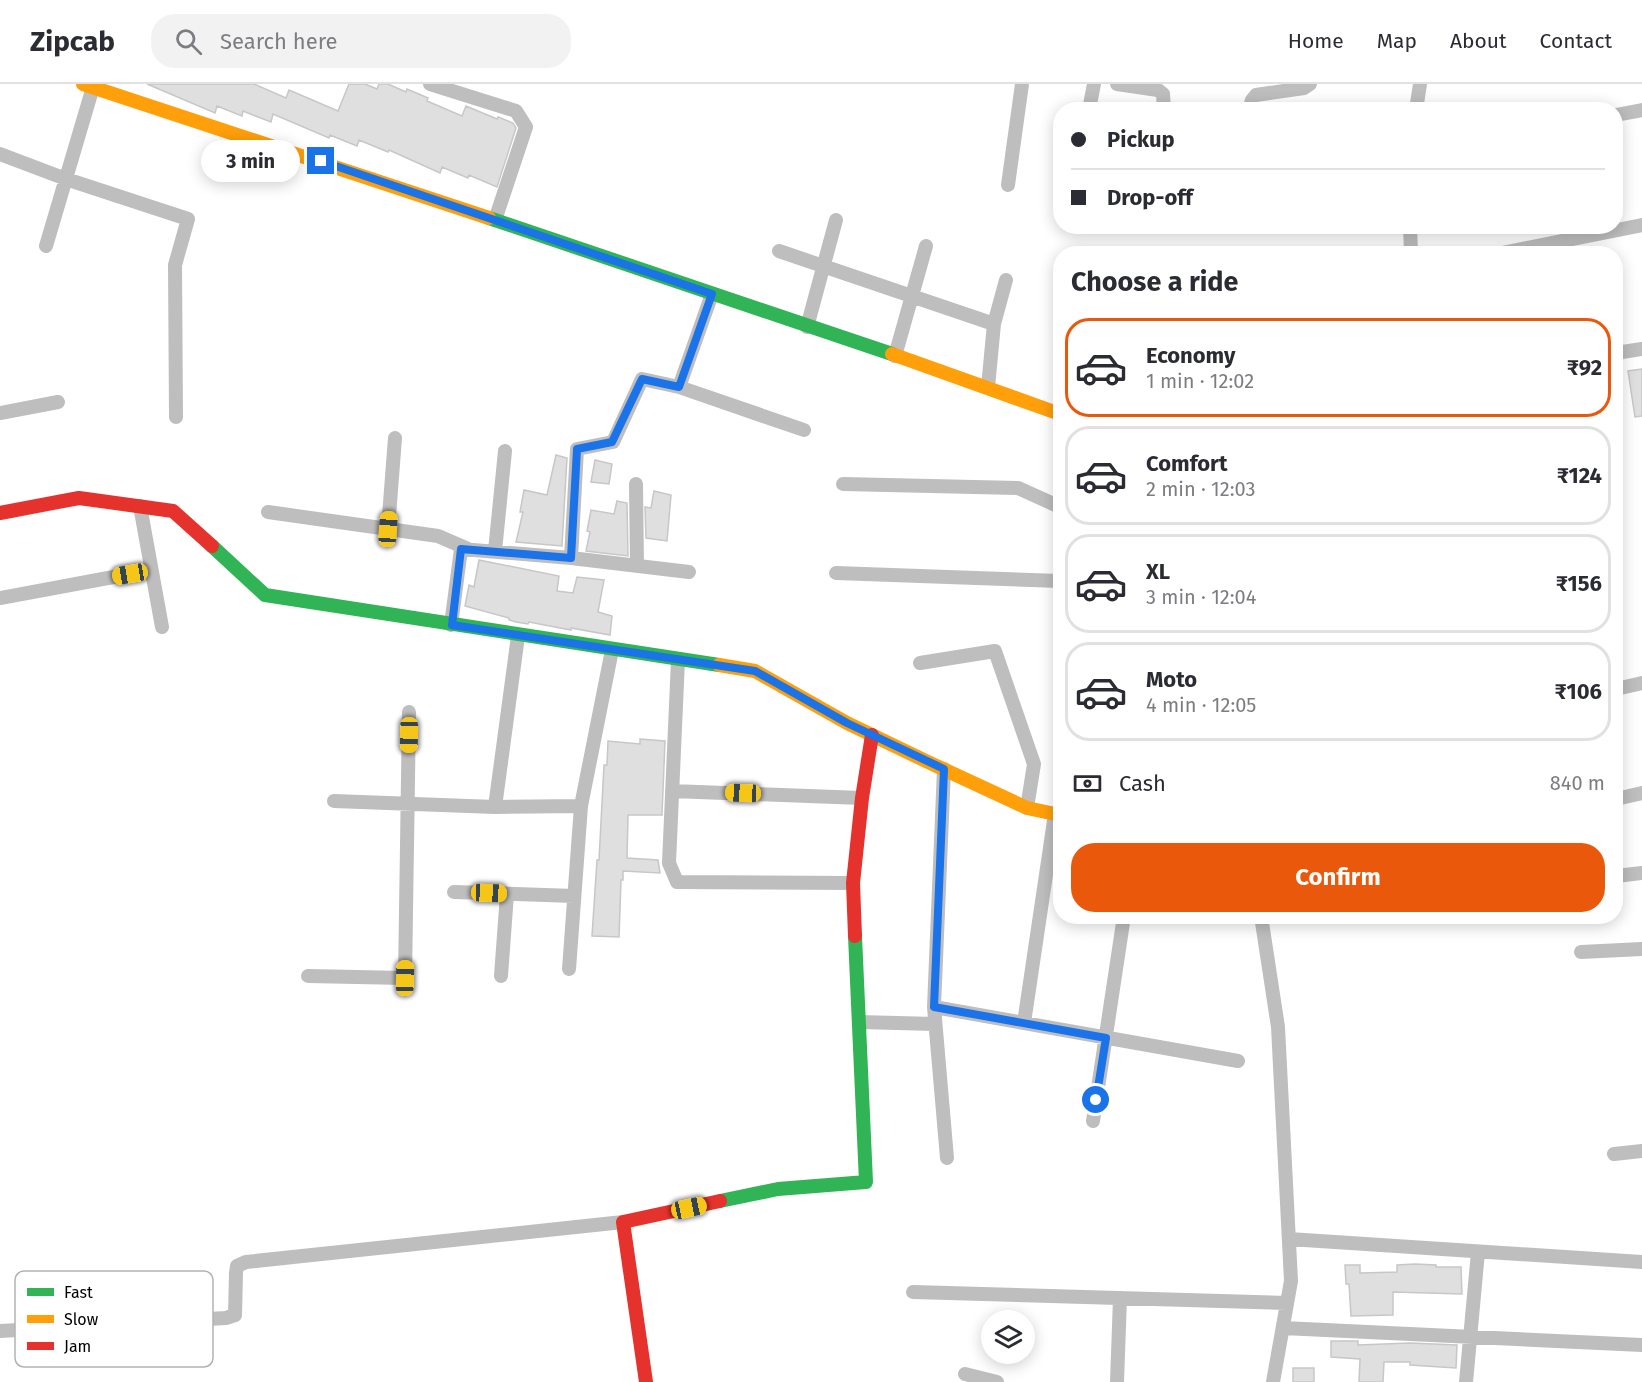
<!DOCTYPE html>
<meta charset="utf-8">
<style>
:root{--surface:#fff;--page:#f2f2f3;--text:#2b2b33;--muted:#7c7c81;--line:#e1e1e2;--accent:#ea580c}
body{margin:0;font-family:"Fira Sans",sans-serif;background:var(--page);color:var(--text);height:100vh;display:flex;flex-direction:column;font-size:22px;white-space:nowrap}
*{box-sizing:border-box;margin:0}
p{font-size:20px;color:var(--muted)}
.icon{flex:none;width:33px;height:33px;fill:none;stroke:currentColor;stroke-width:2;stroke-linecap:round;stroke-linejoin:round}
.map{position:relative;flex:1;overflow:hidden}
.sheet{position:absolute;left:1053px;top:162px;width:570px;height:678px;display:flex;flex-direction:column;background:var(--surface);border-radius:24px;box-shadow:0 3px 15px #0003}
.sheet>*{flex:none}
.guide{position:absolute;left:1053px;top:18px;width:570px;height:132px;border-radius:24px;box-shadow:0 3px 15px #0003;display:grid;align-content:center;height:132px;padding:0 18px;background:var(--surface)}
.buttons{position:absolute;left:981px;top:1226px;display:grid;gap:12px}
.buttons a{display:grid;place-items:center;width:54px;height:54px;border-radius:50%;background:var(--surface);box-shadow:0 3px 15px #0003;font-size:30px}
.end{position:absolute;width:27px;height:27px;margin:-14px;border:8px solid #1a73e8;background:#fff;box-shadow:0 0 0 3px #fff}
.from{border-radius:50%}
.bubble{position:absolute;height:42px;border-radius:21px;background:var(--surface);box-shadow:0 3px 15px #0003;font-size:20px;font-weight:700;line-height:42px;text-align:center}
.car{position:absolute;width:18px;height:36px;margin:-18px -9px;border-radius:8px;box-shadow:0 0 4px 2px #0007;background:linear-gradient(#f5c518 24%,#345 0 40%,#f5c518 0 76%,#345 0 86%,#f5c518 0)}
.guide b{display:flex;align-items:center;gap:21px;height:57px;font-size:22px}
.guide b+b{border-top:2px solid var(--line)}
.guide i{width:15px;height:15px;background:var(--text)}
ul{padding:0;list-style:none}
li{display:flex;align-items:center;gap:18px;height:99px;margin:0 12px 9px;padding:0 6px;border:3px solid var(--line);border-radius:24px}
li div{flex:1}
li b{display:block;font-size:22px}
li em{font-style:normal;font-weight:700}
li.active{border-color:var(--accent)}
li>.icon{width:54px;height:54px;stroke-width:1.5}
h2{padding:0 18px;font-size:27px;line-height:72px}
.pay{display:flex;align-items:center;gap:15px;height:66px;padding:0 18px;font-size:22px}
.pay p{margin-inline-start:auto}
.cta{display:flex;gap:12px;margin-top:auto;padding:12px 18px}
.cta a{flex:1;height:69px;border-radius:24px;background:var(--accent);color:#fff;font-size:24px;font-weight:700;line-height:69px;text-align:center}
header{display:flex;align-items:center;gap:36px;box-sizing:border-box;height:84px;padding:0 30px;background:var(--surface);border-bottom:2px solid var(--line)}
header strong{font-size:28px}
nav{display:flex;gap:33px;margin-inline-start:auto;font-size:21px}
.search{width:420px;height:54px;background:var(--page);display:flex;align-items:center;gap:15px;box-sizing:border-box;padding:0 21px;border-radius:24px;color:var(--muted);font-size:22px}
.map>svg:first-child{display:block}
.building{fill:#dfdfdf;stroke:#c7c7c7;stroke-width:1.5}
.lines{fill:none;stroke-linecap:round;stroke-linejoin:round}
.street{stroke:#bebebe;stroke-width:14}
.fast{stroke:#30b455;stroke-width:14}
.slow{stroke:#ff9f0a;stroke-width:14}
.jam{stroke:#e5322d;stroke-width:14}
.route{stroke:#1a73e8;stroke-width:8}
.key{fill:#fff;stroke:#b2b2b2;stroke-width:1.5}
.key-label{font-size:16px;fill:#000}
</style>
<header>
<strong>Zipcab</strong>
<div class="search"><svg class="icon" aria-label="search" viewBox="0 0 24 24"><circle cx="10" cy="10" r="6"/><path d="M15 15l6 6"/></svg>Search here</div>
<nav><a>Home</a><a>Map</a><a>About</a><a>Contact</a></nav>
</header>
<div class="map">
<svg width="1642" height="1298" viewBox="0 0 1642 1298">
<rect width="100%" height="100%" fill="#fff"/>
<path class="building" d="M 147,0 L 254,0 L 286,14 L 289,6 L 338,27 L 349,0 L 365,0 L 377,5 L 379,0 L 388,0 L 406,8 L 407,5 L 428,14 L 427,17 L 462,32 L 466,22 L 497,35 L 498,33 L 513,39 L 516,44 L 497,103 L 469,91 L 468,94 L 442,83 L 440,89 L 389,66 L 388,68 L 359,56 L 357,62 L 330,51 L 329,54 L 273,30 L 271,38 L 243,27 L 242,32 L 217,22 L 215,29 Z
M 1642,285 L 1642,332 L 1635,333 L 1628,287 Z
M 556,371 L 567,374 L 562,462 L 516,458 L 523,428 L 520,428 L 524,406 L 547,411 Z
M 595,376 L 612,380 L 609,400 L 591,398 Z
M 654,407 L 671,411 L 667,457 L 646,454 L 645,423 L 651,424 Z
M 617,417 L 627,419 L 628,472 L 586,467 L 590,448 L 587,447 L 591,426 L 614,430 Z
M 479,476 L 559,492 L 557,507 L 573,509 L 577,493 L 604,496 L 598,528 L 612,532 L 610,551 L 571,544 L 571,546 L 529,538 L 528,540 L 516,538 L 509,536 L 509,534 L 465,522 L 469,501 L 474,503 Z
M 640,655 L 665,657 L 662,731 L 628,731 L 627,774 L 658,776 L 660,789 L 623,787 L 623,796 L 621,796 L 619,853 L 592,852 L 597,776 L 599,776 L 604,681 L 607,681 L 608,657 L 640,660 Z
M 1415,1180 L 1436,1181 L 1436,1183 L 1461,1183 L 1462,1210 L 1393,1208 L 1393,1231 L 1351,1232 L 1349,1200 L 1346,1200 L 1345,1181 L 1360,1181 L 1360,1189 L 1397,1188 L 1397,1181 Z
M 1331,1257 L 1358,1257 L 1358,1261 L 1410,1259 L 1457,1261 L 1456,1284 L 1410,1281 L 1410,1278 L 1384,1278 L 1383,1298 L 1359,1298 L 1360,1275 L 1331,1273 Z
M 1293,1284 L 1314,1284 L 1314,1298 L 1293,1298 Z"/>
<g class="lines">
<path class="street" d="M 430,0 L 516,27 L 526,43 L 495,136
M 1117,0 L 1158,6 L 1163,10 L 1164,26
M 1089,26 L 1094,0
M 1249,26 L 1252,16 L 1256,11 L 1304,4 L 1310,0
M 1416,26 L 1420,0
M 1616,31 L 1642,26
M 0,70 L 66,95 L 188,135 L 175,181 L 176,333
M 1008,101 L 1022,0
M 1410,142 L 1411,170
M 46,162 L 93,3
M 779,167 L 994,240
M 1497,170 L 1642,141
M 807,243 L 836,136
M 1616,269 L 1642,265
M 895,272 L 926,162
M 679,303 L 804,346
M 988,303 L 994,240 L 1006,196
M 0,329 L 58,318
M 636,400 L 637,482
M 843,400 L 1018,404 L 1060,423
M 140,422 L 162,543
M 268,428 L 438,452 L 468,465
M 388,445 L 395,354
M 495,467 L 505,367
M 571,474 L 577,365 L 613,358 L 642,295 L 679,303 L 712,210
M 836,489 L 1060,497
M 0,514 L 151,486
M 451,541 L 461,465 L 571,474 L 689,488
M 678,576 L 669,779 L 677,798 L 853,799
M 920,579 L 995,567 L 1034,680 L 1027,724
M 1616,605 L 1642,599
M 944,685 L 934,923 L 947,1074
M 672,707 L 862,714
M 1616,715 L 1642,709
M 334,717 L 495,723 L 581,722
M 495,723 L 518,552
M 1616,792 L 1642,789
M 454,808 L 574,812
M 1261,832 L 1278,943 L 1291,1197 L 1273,1298
M 1581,868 L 1642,865
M 569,885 L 581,722 L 612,566
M 308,892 L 405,894 L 409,628
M 501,892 L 507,810
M 934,923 L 1238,977
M 859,938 L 935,940
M 1024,939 L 1055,730
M 1093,1037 L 1124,832
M 1614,1070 L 1642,1067
M 1289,1155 L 1642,1178
M 913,1208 L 1287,1219
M 1283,1244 L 1642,1261
M 0,1247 L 226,1234 L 235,1231 L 236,1189 L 237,1182 L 246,1178 L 623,1138
M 965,1290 L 997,1298
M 1117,1298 L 1120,1214
M 1466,1298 L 1478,1168"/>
<path class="fast" d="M 489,134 L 892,270
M 212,462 L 265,511 L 719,581
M 720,1117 L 778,1105 L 866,1098 L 855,852"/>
<path class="slow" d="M 83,0 L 489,134
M 892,270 L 1060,330
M 719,581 L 755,587 L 847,639 L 928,678 L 1027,724 L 1060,731"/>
<path class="jam" d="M 0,429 L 79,414 L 173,427 L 212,462
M 855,852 L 853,799 L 862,714 L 872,651
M 646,1298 L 623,1138 L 720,1117"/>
</g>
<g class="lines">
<path class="route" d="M 321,77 L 712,210 L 679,303 L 642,295 L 612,358 L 577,365 L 571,474 L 461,465 L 452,541 L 755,587 L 847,639 L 944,685 L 934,923 L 1106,954 L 1096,1016"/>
</g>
<rect x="15" y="1187" width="198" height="96" rx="9" class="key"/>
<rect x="27" y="1204" width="27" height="8" fill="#30b455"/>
<rect x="27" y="1231" width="27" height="8" fill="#ff9f0a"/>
<rect x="27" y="1258" width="27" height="8" fill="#e5322d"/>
<g class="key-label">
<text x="64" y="1214">Fast</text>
<text x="64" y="1241">Slow</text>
<text x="64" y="1268">Jam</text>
</g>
</svg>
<div class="buttons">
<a><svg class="icon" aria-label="layers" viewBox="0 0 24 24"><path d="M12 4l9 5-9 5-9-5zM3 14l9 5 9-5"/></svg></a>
</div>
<i class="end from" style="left:1096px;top:1016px"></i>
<i class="end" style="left:321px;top:77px"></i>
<div class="bubble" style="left:201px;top:56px;width:99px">3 min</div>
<i class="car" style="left:388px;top:445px;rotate:4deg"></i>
<i class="car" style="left:130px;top:490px;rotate:260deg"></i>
<i class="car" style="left:409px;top:651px;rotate:181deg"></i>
<i class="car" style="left:743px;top:709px;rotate:272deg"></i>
<i class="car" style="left:489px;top:809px;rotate:92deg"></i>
<i class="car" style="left:405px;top:894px;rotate:1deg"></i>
<i class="car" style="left:689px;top:1124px;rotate:78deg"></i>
<div class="guide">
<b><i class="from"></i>Pickup</b>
<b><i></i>Drop-off</b>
</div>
<section class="sheet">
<h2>Choose a ride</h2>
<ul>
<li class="active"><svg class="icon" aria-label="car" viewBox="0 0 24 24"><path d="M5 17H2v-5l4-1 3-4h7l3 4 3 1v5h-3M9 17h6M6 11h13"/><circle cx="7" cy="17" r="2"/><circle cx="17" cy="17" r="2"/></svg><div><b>Economy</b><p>1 min · 12:02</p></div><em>₹92</em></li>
<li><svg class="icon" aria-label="car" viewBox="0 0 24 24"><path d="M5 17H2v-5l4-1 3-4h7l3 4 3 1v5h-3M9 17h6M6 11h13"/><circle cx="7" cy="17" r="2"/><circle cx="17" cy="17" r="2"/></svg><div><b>Comfort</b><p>2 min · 12:03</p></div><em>₹124</em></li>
<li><svg class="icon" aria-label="car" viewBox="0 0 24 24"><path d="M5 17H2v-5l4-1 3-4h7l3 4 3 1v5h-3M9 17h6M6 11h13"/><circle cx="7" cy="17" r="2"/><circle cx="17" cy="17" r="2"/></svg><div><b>XL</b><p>3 min · 12:04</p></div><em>₹156</em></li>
<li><svg class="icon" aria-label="car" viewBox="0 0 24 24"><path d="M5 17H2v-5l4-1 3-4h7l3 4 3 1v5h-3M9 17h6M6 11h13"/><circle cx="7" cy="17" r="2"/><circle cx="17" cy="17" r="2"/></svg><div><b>Moto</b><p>4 min · 12:05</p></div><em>₹106</em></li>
</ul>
<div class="pay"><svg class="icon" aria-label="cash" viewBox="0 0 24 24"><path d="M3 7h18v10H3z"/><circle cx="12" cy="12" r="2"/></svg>Cash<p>840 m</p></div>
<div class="cta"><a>Confirm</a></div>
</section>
</div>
